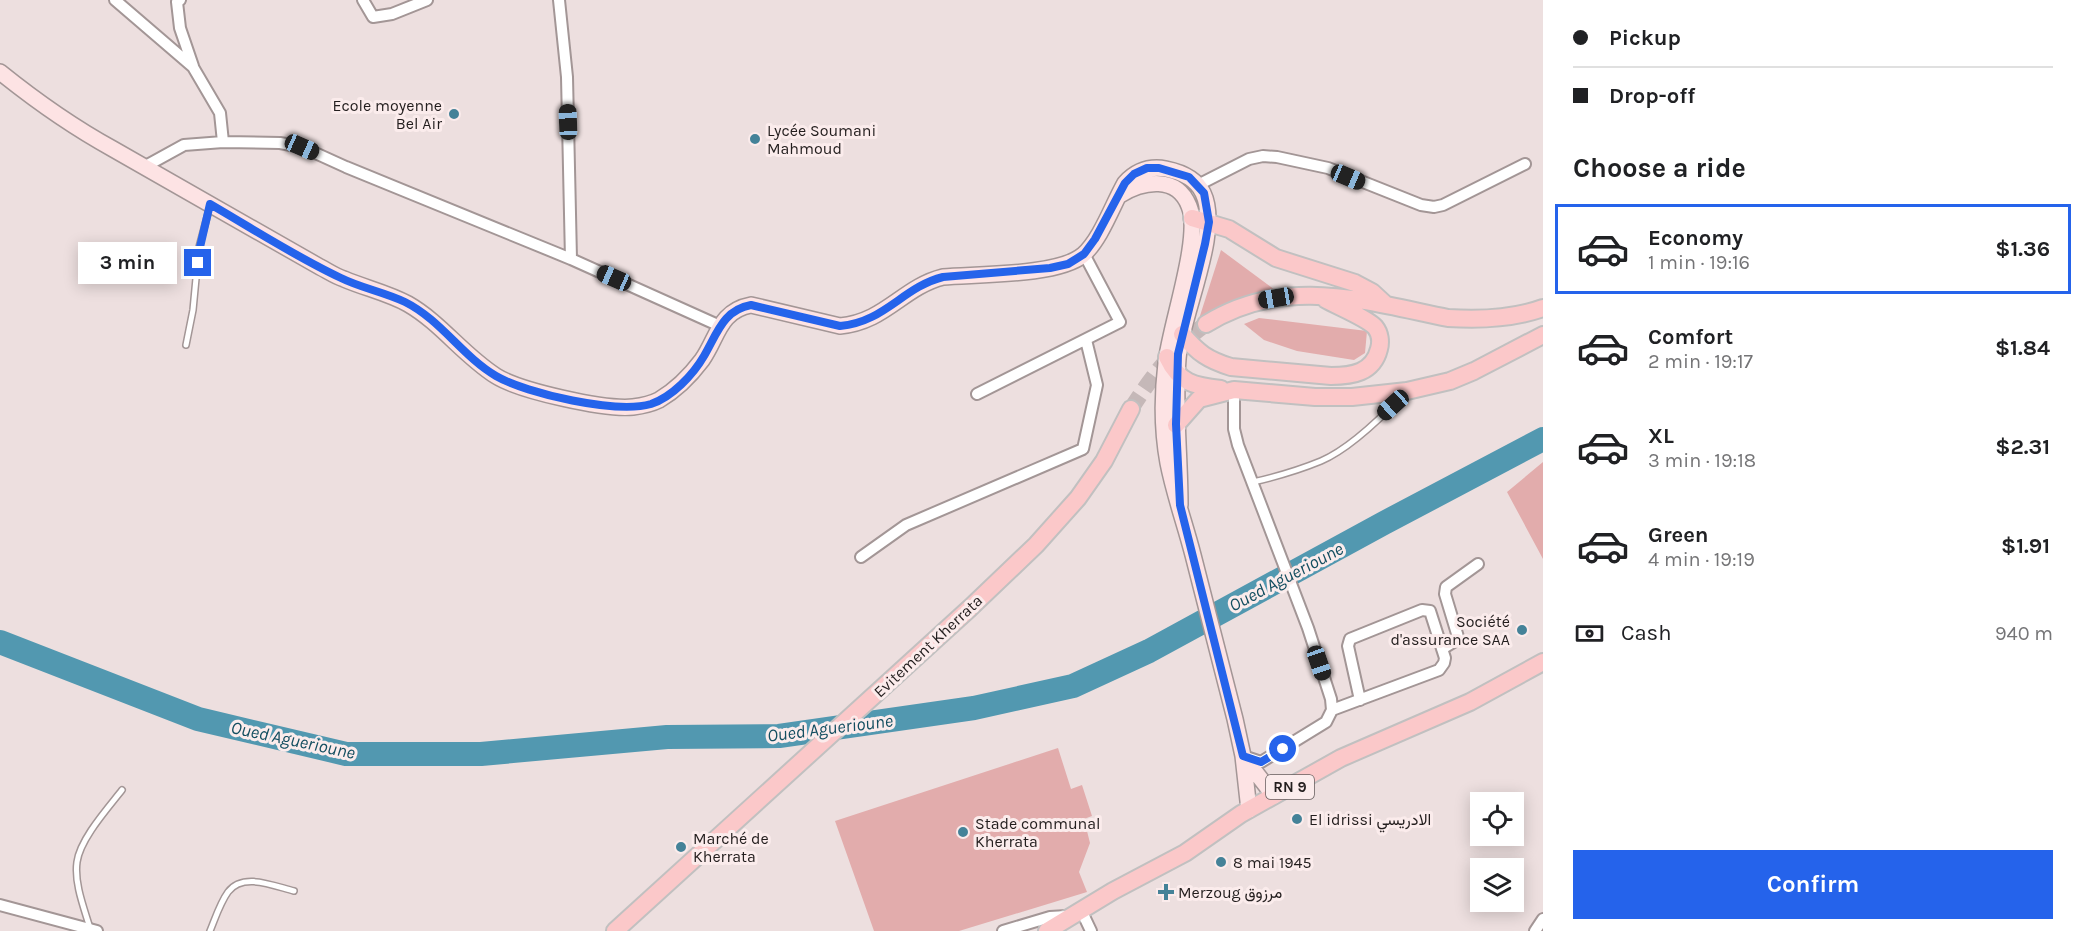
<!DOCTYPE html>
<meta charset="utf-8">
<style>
:root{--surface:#fff;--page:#f6f6f6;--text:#202124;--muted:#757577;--line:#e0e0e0;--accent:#2563eb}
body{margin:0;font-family:Karla,Vazirmatn,sans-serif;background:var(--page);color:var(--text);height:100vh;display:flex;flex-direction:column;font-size:22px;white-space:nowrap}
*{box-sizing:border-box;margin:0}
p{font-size:20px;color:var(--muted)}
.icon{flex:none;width:33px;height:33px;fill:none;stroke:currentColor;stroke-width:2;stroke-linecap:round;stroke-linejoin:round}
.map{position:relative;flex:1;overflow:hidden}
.sheet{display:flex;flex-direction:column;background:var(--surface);width:540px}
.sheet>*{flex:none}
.hud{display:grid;align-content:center;height:132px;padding:0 30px;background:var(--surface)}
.controls{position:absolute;left:1470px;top:792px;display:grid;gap:12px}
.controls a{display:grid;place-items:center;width:54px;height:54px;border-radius:0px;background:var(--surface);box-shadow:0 3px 15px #0003;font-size:30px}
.end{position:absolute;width:27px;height:27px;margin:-14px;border:8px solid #2563eb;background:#fff;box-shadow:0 0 0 3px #fff}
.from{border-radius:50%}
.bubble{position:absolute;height:42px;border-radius:0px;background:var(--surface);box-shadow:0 3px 15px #0003;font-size:20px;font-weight:700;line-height:42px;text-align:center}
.car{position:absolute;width:18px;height:36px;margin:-18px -9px;border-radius:8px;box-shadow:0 0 4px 2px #0007;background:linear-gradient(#222 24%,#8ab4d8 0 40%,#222 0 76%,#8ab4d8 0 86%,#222 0)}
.hud b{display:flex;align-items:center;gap:21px;height:57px;font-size:22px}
.hud b+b{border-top:2px solid var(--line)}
.hud i{width:15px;height:15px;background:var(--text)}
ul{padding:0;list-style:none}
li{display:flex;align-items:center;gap:18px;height:90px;margin:0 12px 9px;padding:0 18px;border:3px solid transparent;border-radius:0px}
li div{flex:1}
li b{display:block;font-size:22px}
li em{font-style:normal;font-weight:700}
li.active{border-color:var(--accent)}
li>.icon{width:54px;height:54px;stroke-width:1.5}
h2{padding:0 30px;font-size:27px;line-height:72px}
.pay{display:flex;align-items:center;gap:15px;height:66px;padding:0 30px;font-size:22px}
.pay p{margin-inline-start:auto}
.action{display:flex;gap:12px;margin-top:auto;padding:12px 30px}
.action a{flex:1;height:69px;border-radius:0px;background:var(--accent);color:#fff;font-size:24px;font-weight:700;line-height:69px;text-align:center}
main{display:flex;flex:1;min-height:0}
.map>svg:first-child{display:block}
.green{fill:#e2acac}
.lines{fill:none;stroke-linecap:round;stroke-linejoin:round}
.river{stroke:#5298b0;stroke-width:24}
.primary-tunnel{stroke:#c5b8b8;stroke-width:16;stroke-dasharray:16 8;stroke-linecap:butt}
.service-casing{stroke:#a39696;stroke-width:8}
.minor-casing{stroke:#a39696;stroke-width:14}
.secondary-casing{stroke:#a39696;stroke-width:18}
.primary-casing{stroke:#c1c0c0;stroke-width:20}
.service{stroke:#fff;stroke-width:5}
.minor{stroke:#fff;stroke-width:10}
.secondary{stroke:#fde3e4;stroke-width:15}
.primary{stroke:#fbc8c9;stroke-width:16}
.route{stroke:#2563eb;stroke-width:8}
.poi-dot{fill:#448298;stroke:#fbecec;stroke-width:2}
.labels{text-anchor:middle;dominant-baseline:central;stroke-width:6;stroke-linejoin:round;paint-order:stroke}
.shield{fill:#fbecec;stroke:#645c5c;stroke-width:1.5}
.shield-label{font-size:15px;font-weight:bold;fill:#231e1e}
.poi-label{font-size:16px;fill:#231e1e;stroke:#fbecec;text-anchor:start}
.street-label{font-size:16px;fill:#231e1e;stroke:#fbecec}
.water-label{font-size:18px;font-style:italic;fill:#134e60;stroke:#fbecec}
</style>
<main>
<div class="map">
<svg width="1543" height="931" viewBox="0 0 1543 931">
<rect width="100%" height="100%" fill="#eddfdf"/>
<path class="green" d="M 1221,250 L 1275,290 L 1223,307 L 1198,322 Z
M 1259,318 L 1367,331 L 1365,353 L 1354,360 L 1297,351 L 1264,340 L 1244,324 Z
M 1543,462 L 1543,559 L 1507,492 Z
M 1058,748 L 1071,789 L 1082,785 L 1092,816 L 1084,819 L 1090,843 L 1079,872 L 1087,892 L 959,931 L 874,931 L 835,821 Z"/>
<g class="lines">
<path class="river" d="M 0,642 L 198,719 L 346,754 L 481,754 L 667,737 L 779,736 L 974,708 L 1073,686 L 1149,651 L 1384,523 L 1543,439"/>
<path class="primary-tunnel" d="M 1131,409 C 1152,376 1174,347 1206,324"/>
<defs>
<path id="service" d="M 186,345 L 193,310 L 199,247 L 210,206
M 1253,482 C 1275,477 1299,470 1321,461 C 1349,449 1380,419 1402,396
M 90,928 C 84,908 74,883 77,862 C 80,839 108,808 122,790
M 210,931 C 215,919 220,903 228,892 C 243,872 274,886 294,891"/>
<path id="minor" d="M 115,0 L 193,67 L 220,113 L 223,142
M 180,0 L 177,2 L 180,28 L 193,66
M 363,0 L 373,17 L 392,14 L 427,0
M 559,0 L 567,77 L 571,259 L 720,326
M 144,167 L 184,145 L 223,142 L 280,143 L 302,147 L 346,167 L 571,259
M 1198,185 L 1249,159 L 1263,156 L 1277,157 L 1328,168 L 1421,205 L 1434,207 L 1443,205 L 1525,164
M 1234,390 L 1234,429 L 1238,445 L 1308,628 L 1331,699 L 1332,710 L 1326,722 L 1261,762 L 1243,756
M 977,394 L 1120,322 L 1084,254
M 861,557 L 906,525 L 1083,449 L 1097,385 L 1086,340
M 1442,649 L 1455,641 L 1458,637 L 1445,594 L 1446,587 L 1478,564
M 1332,710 L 1439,670 L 1444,663 L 1445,658 L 1430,611 L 1422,610 L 1350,639 L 1348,646 L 1360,700
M 0,905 L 97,931
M 1081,910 L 1091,931
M 1003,931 L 1050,917 L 1067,916
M 1535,931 L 1543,919"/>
<path id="secondary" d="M 0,72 C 36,101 73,127 113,149 L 320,267 C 328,271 335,276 344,279 C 365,288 388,293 408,304 C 441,323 463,355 496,376 C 520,391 605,410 633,407 C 641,406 651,404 659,400 C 676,390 690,376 702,360 C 718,337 719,311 751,305 L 840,326 C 885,322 903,287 943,277 C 977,274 1058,276 1083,255 C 1101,239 1113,204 1125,183 C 1136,171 1150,166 1166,169 C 1181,172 1196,178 1203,193 C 1222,232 1181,315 1178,359 C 1174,408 1180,456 1180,505
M 1120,195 C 1143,181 1177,175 1189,206 C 1202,237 1170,325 1166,363 C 1162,396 1162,430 1168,463 C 1174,494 1185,524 1193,555 C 1207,610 1221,664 1235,719 L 1243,756 L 1249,810
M 1243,756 L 1274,796"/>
<path id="primary" d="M 1192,218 L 1229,229 L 1276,258 L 1355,283 L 1372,292 L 1385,304
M 1206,324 C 1285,275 1364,301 1448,318 C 1479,320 1513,319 1543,308
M 1182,334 C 1198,353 1208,360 1231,367 L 1331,376 C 1352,376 1373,373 1379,349 C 1381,342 1380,333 1375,327 C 1367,318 1337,306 1325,299
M 1167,357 C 1179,383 1194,386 1221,389
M 1176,425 L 1199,399 L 1234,390 L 1315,397 L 1352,397 L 1407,391 L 1450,381 L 1474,371 L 1543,335
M 615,931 L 970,608 L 1036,545 L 1078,498 L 1104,461 L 1131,409
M 1047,931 L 1113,891 L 1185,853 L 1241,814 L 1341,758 L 1470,702 L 1543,662"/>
</defs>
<use href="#service" class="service-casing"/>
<use href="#minor" class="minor-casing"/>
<use href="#secondary" class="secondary-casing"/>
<use href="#primary" class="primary-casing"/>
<use href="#service" class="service"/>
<use href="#minor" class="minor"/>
<use href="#secondary" class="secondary"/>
<use href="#primary" class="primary"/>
</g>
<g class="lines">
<path class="route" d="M 198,263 L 200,247 L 210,204 C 253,229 296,257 341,278 C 361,288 384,292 405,302 C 441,320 462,356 496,376 C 527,394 617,414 651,404 C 672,397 693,375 704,356 C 717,334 723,310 751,305 L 840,326 C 885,322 903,287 943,277 L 1050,268 L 1068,264 L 1084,254 L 1095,239 L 1125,183 L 1134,174 L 1147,168 L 1159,168 L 1189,177 L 1204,193 L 1209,222 L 1205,244 L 1178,354 L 1176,424 L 1180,505 L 1243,756 L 1261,762 L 1283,749"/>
</g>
<g class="poi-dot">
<circle cx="454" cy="114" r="6"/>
<circle cx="755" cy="139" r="6"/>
<circle cx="1522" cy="630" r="6"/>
<circle cx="1297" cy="819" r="6"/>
<circle cx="963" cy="832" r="6"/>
<circle cx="681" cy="847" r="6"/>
<circle cx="1221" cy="862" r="6"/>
<path d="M1163 883h6v6h6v6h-6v6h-6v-6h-6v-6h6z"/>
</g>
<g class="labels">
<rect class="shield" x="1266" y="775" width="48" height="24" rx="4.5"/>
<g class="shield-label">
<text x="1290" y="787">RN 9</text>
</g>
<g class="poi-label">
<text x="442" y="105" text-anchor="end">Ecole moyenne<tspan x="442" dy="18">Bel Air</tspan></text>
<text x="767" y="130">Lycée Soumani<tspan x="767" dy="18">Mahmoud</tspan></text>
<text x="1510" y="621" text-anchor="end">Société<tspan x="1510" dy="18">d'assurance SAA</tspan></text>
<text x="1309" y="819">El idrissi الادريسي</text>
<text x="975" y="823">Stade communal<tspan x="975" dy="18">Kherrata</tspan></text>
<text x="693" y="838">Marché de<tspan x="693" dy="18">Kherrata</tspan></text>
<text x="1233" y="862">8 mai 1945</text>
<text x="1178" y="892">Merzoug مرزوق</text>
</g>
<g class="street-label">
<text transform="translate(928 646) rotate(-43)">Evitement Kherrata</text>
</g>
<g class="water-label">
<text transform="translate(1286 577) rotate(-28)">Oued Aguerioune</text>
<text transform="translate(830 728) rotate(-7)">Oued Aguerioune</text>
<text transform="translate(293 740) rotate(12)">Oued Aguerioune</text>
</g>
</g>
</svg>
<div class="controls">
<a><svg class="icon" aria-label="locate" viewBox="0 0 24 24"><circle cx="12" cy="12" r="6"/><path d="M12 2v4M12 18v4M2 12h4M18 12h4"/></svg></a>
<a><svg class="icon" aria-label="layers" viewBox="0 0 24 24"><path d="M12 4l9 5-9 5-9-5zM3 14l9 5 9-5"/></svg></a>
</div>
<i class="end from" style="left:1283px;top:749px"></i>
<i class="end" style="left:198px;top:263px"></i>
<div class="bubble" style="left:78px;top:242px;width:99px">3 min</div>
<i class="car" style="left:568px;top:122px;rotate:358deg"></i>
<i class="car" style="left:302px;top:147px;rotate:114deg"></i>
<i class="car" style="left:1348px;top:177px;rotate:113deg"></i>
<i class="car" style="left:614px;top:278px;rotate:294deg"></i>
<i class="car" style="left:1276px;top:298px;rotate:260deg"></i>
<i class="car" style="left:1393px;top:405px;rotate:228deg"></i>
<i class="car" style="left:1319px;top:663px;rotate:161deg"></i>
</div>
<section class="sheet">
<div class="hud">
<b><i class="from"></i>Pickup</b>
<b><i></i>Drop-off</b>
</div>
<h2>Choose a ride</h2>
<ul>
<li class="active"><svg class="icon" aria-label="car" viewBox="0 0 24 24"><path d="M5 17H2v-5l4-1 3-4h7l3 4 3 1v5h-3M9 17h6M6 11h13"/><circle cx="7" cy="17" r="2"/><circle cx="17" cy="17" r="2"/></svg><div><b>Economy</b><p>1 min · 19:16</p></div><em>$1.36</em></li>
<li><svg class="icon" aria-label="car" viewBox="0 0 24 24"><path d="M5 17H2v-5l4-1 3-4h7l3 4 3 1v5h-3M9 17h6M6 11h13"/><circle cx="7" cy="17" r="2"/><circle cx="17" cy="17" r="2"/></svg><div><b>Comfort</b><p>2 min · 19:17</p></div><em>$1.84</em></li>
<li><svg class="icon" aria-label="car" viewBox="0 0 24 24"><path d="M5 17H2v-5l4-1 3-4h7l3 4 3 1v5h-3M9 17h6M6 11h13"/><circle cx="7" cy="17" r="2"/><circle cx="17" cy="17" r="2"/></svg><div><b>XL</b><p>3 min · 19:18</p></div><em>$2.31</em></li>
<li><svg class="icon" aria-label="car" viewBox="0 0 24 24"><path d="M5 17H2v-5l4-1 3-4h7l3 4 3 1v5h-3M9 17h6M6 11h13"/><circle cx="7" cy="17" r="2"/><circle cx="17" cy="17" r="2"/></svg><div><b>Green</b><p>4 min · 19:19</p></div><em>$1.91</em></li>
</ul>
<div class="pay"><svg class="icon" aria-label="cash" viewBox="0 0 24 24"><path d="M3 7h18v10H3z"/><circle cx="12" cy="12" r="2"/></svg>Cash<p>940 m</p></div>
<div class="action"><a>Confirm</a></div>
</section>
</main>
